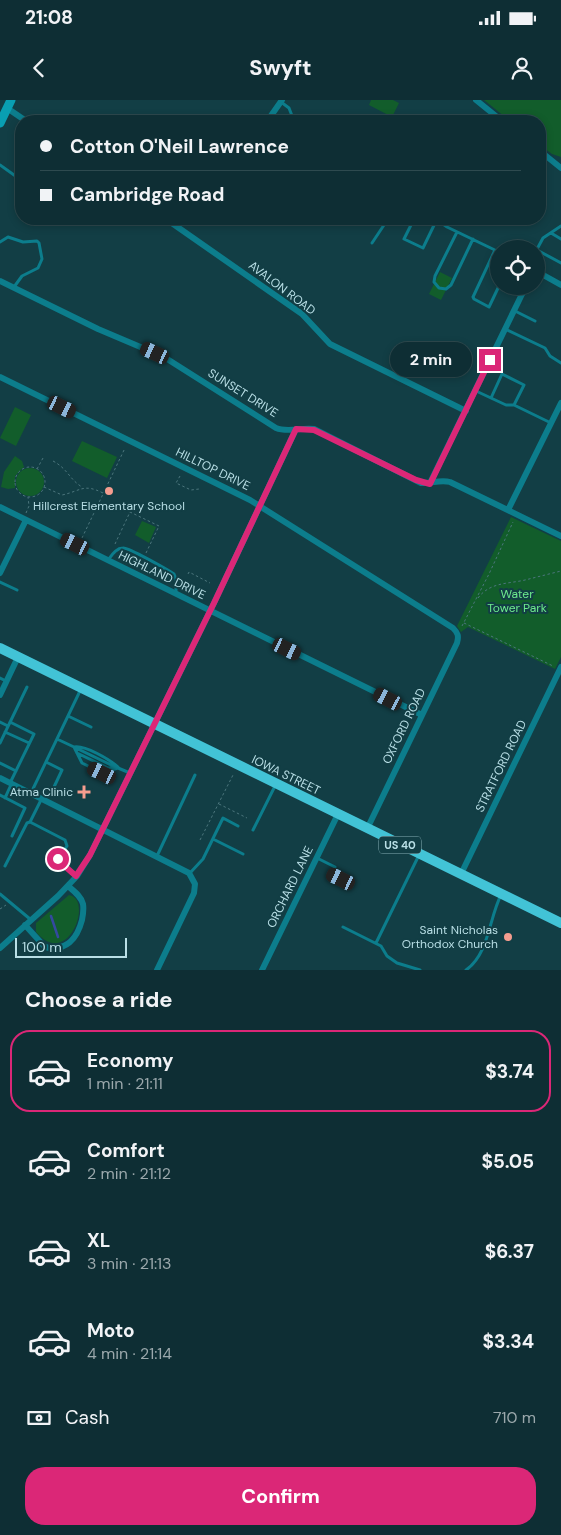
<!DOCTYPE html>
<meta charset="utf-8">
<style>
:root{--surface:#0e2e34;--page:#17363c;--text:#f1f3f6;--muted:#9ba8ac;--line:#2e4a4f;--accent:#db2777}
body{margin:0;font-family:"DM Sans",sans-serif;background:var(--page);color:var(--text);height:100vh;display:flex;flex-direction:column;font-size:19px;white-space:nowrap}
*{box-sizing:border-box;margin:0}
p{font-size:16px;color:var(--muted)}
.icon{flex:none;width:28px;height:28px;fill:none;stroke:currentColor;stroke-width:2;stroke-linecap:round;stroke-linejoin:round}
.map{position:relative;height:870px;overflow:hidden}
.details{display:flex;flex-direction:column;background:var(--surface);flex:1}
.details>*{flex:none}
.top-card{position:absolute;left:15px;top:15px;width:531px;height:110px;border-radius:20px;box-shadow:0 2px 8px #0003,0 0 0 1px var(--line);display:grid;align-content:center;height:110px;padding:0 25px;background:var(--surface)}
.controls{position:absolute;left:490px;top:140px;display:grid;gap:10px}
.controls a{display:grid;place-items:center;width:55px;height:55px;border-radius:50%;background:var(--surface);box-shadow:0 2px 8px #0003,0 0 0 1px var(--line);font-size:25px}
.scale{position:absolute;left:15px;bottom:12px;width:112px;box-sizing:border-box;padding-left:5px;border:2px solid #b9dfe6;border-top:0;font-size:14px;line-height:18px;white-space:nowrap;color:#b9dfe6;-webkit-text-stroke:4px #123e45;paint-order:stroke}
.end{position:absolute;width:22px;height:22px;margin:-11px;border:6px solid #db2777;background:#fff;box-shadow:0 0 0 2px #fff}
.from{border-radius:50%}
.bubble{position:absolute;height:35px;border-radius:18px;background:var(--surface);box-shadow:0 2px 8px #0003,0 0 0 1px var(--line);font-size:16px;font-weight:700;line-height:35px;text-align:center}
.car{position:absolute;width:15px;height:30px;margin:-15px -8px;border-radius:6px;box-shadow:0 0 4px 1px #0007;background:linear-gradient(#222 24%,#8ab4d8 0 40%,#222 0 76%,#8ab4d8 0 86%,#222 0)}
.top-card b{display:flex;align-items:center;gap:18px;height:48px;font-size:19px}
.top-card b+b{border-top:1px solid var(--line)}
.top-card i{width:12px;height:12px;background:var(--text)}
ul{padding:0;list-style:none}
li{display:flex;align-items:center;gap:15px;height:82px;margin:0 10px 8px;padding:0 15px;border:2px solid transparent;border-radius:20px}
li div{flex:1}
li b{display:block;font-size:19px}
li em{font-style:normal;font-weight:700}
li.on{border-color:var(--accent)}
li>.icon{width:45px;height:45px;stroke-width:1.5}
h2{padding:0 25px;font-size:22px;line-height:60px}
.pay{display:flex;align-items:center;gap:12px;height:55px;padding:0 25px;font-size:19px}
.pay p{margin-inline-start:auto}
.primary-button{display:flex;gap:10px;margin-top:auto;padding:10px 25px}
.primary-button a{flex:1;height:58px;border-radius:20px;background:var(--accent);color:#fff;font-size:20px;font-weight:700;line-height:58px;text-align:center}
.status{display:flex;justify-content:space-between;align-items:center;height:35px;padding:0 25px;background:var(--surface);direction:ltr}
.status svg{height:14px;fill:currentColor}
header{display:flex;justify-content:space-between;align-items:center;height:65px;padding:0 25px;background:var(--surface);font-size:22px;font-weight:700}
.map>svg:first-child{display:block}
.green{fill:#125d2b}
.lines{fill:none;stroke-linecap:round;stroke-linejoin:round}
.stream{stroke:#34499f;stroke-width:2.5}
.path{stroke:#4c767d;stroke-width:1;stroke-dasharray:2.5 2.5;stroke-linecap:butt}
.service{stroke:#0c7d8c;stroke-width:3}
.minor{stroke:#0c7d8c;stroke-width:6}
.secondary{stroke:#099fb2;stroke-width:9}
.trunk{stroke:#42c3d6;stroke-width:10}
.route{stroke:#db2777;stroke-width:6}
.poi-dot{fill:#f59d8f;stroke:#123e45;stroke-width:2}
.labels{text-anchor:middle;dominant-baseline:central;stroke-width:4;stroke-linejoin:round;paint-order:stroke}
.shield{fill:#123e45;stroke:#87afb6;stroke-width:1}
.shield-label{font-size:11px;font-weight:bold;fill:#b9dfe6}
.street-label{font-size:12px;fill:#b9dfe6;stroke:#123e45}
.poi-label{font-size:12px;fill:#b9dfe6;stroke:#123e45;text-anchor:end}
.park-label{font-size:12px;fill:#6eeb8d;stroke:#123e45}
</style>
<div class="status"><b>21:08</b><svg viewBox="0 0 49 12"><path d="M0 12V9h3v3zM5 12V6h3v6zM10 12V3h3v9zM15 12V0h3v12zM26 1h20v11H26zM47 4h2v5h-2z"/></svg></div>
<header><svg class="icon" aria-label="back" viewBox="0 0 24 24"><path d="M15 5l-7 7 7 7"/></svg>Swyft<svg class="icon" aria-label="person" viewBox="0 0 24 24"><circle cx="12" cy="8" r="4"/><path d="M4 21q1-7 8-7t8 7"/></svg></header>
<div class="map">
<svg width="561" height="870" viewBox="0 0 561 870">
<rect width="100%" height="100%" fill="#123e45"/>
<path class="green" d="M 371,0 L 393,0 L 399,3 L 392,17 L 369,5 Z
M 484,0 L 561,0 L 561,57 L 552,54 L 540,45 L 540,21 L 510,21 Z
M 440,172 L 452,178 L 441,200 L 429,194 Z
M 15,307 L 31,315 L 16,346 L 0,338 Z
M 82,341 L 117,357 L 107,378 L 72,361 Z
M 15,356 L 22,361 L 24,367 L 15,376 L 15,388 L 8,389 L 1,387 L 4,372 Z
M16 382a14 14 0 1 1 28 0a14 14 0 1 1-28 0Z
M 511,417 L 561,441 L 561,557 L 555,569 L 468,527 L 461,532 L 457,526 Z
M 142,421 L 156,427 L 149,443 L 135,435 Z
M 69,795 C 94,799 68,870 36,832 L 36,823 Z"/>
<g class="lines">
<path class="stream" d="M 51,816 L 58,837"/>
<path class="path" d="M 53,361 C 68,369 69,379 82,387
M15 382a15 15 0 1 1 30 0a15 15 0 1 1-30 0Z
M 37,369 L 43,358
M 180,376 L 176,383 L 191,390 L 199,389
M 44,387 L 62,395 C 81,391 83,383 103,393
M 26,413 L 29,406 L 28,397
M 82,438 L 125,348
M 115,444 L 130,412 L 159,426 L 146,453
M 188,474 L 189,472 L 210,483
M 478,498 C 490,482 508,484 525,480 C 537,477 549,474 561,471
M 464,523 L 553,566
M 462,526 L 489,474 L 513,422
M 219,704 L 247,718
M 200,740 L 233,675
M 0,809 L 6,805"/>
<path class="service" d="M 281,2 L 289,8 L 294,21
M 0,65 L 21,80
M 374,119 L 383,125
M 414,119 L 404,139 L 423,148 L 437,119
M 436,119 L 447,127 L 499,152
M 457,132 L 435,176 L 434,182 L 439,188 L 446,189 L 451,185 L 473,139
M 551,133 L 561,139
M 0,142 L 8,137 L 23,142 L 37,141 L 39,143 L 42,159 L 38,168 L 22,176 L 14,187
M 372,143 L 388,119
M 509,149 C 514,144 519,146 525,149
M 495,150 L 473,197 L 474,199 L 489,207 L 499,186
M 537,150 L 561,163
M 536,151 L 543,138 L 561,126
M 515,211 L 535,221
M 505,229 L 545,248 L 550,256 L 561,263
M 476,291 L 506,305 L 514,305 L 551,323
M 491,298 L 502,274 L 524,285 L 514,305
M 108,460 C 112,455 116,448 123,448 C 128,447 168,470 174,474 L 176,479 L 176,493
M 0,482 L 17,490
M 0,578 L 6,581
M 68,616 L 91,627
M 0,622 L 8,626
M 10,622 L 34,634 L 10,683
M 5,632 L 29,643
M 57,639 L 74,647 L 82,663 L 102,673 L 118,668 L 130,673
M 0,643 L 27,587
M 74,647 C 85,645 109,659 118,667
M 74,647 L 115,667
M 77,653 L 108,668 L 115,668
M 46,662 L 62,670 L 54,687
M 0,663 L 16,671
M 31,693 L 80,591
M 0,695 L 25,708 L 12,736
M 5,698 L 11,685
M 41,700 L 30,722 L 65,740 L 67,746 L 58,759 L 60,762 L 76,775
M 253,730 L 276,684
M 213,739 L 243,754
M 157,756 L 195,675
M 317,758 L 335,767 L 331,774 L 351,784
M 5,766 L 27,723 L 30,722
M 190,773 L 203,759 L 223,718 L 238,726
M 0,794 L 30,819
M 343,827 L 381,846 L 387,856 L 397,863 L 420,870
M 376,843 L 419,755
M 466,870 C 489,854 489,818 501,795"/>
<path class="minor" d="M 476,0 L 502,21
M 7,8 L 26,21
M 268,20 L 282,0
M 540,51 L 561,68
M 166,119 L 302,214 L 330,244 L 466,311
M 536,171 L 561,185
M 0,181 L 98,229 L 164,257 L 276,328 C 288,333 302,327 314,329 L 421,383 C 431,384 440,379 450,382 L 561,436
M 0,277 L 250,400 L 453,528 C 458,533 459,536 457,543 L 367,729
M 430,383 L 526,186
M 0,407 L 422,615
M 508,410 L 561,303
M 0,473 L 26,420
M 0,595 L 18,557
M 0,678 L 189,773 L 195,784 L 194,793 L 157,870
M 461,774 L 561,567
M 25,825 L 45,847 C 66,852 77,839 82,820 C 83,815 84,810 83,804 C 81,796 74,791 68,786
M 0,848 L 58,796 L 77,776 L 90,755 L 214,503 L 296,329
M 262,870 L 338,714"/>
<path class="secondary" d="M 0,23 L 11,0"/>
<path class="trunk" d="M 0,548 L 561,823"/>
</g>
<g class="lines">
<path class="route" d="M 58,759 L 60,762 L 76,776 L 90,755 L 214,503 L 296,329 L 314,330 L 416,380 L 430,384 L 490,260"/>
</g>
<g class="poi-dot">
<circle cx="109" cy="391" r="5"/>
<path d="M81.5 684.5h5v5h5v5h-5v5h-5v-5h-5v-5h5z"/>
<circle cx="508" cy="837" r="5"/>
</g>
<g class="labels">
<rect class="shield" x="379" y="736.5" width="42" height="17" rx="4"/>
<g class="shield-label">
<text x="400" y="745">US 40</text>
</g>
<g class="street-label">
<text transform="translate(282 188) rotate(37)">AVALON ROAD</text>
<text transform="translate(243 293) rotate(32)">SUNSET DRIVE</text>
<text transform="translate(213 369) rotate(26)">HILLTOP DRIVE</text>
<text transform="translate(162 475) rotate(26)">HIGHLAND DRIVE</text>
<text transform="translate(404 626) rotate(-64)">OXFORD ROAD</text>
<text transform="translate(501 666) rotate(-64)">STRATFORD ROAD</text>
<text transform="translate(286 675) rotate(26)">IOWA STREET</text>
<text transform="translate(290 787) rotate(-64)">ORCHARD LANE</text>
</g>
<g class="poi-label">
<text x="109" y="406" text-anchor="middle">Hillcrest Elementary School</text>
<text x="73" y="692">Atma Clinic</text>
<text x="498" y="830">Saint Nicholas<tspan x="498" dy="14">Orthodox Church</tspan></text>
</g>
<g class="park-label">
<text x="517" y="494">Water<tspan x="517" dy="14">Tower Park</tspan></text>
</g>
</g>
</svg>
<div class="controls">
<a><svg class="icon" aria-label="locate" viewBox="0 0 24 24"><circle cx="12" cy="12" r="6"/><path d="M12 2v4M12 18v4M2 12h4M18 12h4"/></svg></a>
</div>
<div class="scale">100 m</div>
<i class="end from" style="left:58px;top:759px"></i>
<i class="end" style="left:490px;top:260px"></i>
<div class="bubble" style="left:390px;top:242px;width:82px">2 min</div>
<i class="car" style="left:155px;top:253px;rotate:295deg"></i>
<i class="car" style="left:62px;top:307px;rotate:116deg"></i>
<i class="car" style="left:75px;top:444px;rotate:296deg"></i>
<i class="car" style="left:287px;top:549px;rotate:116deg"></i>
<i class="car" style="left:388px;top:599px;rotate:297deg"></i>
<i class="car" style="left:102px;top:673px;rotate:296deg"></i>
<i class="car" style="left:341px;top:779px;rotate:296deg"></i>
<div class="top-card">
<b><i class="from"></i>Cotton O'Neil Lawrence</b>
<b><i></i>Cambridge Road</b>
</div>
</div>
<section class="details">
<h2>Choose a ride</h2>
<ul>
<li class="on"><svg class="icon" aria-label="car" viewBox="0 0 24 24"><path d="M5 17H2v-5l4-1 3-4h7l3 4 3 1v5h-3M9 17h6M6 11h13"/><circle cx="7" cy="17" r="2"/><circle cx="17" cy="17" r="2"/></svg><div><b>Economy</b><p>1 min · 21:11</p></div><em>$3.74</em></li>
<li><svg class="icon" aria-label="car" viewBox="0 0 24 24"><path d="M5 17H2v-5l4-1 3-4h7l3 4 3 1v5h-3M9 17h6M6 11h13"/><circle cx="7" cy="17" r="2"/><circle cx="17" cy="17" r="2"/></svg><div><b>Comfort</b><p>2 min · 21:12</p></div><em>$5.05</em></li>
<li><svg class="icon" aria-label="car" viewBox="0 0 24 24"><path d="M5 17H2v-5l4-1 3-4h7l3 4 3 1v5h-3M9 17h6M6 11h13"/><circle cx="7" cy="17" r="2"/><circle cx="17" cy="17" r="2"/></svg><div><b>XL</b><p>3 min · 21:13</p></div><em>$6.37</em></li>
<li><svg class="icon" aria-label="car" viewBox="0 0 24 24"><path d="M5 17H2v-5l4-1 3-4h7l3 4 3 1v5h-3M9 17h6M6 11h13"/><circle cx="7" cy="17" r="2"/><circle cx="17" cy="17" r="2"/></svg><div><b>Moto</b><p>4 min · 21:14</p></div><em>$3.34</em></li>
</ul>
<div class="pay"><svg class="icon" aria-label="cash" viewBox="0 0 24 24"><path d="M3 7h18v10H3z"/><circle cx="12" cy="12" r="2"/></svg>Cash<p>710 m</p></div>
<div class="primary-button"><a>Confirm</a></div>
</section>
